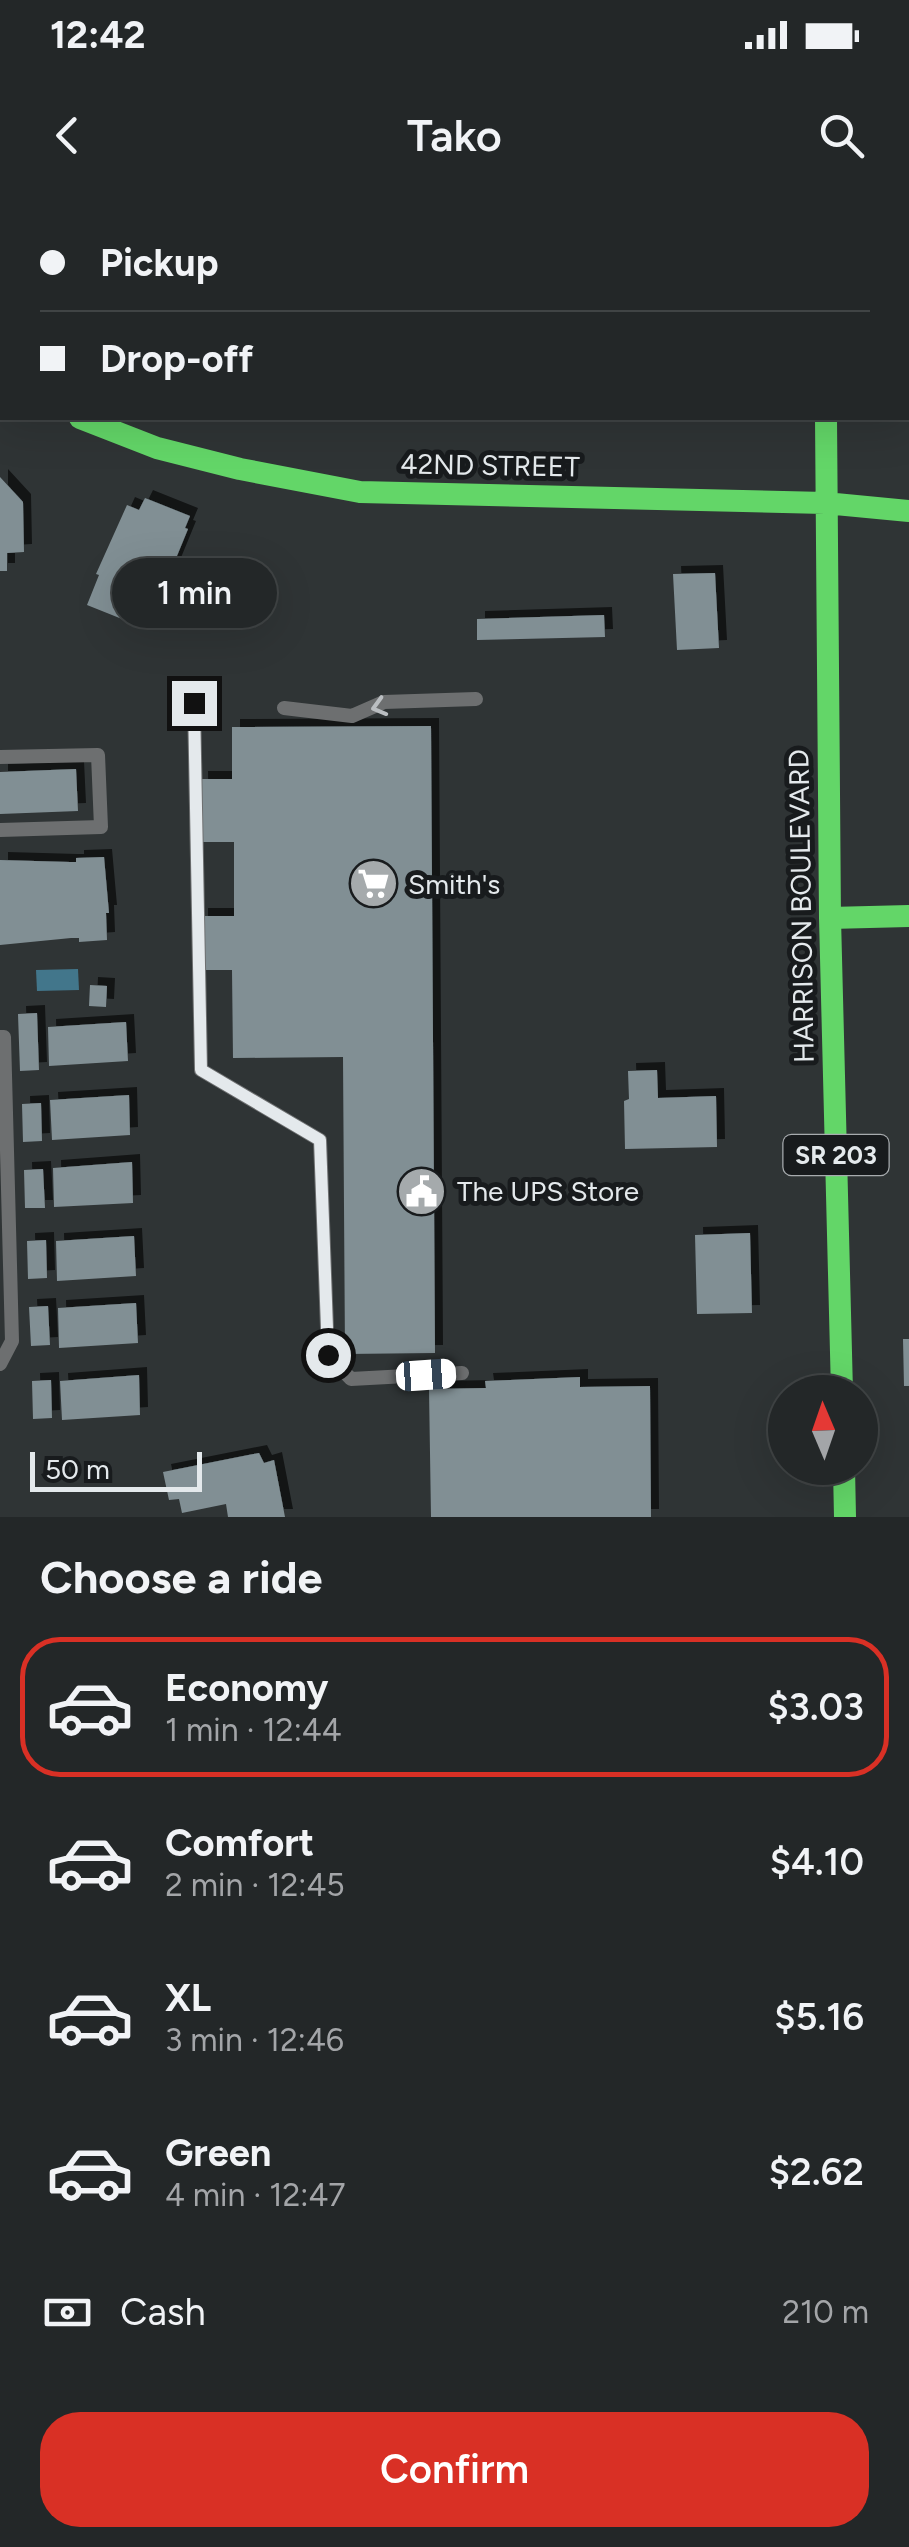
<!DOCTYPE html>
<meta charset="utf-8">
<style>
:root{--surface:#232728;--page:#2b2f30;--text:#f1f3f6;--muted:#a3a5a8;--line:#404445;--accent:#d93025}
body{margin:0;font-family:Figtree,sans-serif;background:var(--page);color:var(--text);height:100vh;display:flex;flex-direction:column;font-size:38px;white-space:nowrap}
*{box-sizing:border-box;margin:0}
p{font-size:32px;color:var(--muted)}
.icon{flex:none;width:55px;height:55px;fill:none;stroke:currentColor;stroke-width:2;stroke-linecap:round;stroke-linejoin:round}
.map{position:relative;height:1317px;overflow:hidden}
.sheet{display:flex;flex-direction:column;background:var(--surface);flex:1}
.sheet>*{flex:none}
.hud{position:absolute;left:0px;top:0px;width:910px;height:220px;box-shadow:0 10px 40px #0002,0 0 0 2px var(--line);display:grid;align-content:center;height:220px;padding:0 40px;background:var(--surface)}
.needle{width:65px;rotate:358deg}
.tools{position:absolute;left:768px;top:1175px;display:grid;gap:20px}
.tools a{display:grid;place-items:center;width:110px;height:110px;border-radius:50%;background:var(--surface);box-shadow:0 10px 40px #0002,0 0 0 2px var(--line);font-size:50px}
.scale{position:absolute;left:30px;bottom:25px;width:172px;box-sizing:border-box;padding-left:10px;border:5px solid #e4e9ec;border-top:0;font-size:28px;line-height:35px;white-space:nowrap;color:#e4e9ec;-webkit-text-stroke:8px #181b1d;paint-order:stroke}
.end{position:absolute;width:45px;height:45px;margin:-22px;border:12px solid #e4e9ec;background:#111;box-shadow:0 0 0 5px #111}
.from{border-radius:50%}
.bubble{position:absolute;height:70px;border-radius:35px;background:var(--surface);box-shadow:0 10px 40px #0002,0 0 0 2px var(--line);font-size:32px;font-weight:600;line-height:70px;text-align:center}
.car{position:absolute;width:30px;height:60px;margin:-30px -15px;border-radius:12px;box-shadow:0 0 8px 2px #0007;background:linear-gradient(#fff 24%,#345 0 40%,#fff 0 76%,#345 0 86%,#fff 0)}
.hud b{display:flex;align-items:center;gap:35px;height:95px;font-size:38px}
.hud b+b{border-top:2px solid var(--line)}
.hud i{width:25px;height:25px;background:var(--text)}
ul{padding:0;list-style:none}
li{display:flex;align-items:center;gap:30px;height:140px;margin:0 20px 15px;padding:0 20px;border:5px solid transparent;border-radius:40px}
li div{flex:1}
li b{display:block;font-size:38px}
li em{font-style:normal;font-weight:600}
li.selected{border-color:var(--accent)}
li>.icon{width:90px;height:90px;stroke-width:1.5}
h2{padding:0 40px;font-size:45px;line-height:120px}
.pay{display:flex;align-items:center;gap:25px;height:110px;padding:0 40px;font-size:38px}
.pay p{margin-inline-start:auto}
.cta{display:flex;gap:20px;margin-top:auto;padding:20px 40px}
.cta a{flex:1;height:115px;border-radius:40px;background:var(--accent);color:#fff;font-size:40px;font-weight:600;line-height:115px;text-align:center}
.status{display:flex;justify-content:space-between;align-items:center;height:70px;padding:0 50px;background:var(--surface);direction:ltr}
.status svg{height:28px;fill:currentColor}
header{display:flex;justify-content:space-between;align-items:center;height:130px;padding:0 40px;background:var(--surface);font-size:45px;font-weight:600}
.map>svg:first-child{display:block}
.water{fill:#42768b}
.building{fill:#818f94;filter:url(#shadow)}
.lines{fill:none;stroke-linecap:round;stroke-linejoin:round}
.lane{stroke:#6d6f70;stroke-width:14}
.fast{stroke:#63d668;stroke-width:22}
.slow{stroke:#ff974d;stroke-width:22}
.oneway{stroke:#babec1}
.route{stroke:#e4e9ec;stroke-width:12}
.labels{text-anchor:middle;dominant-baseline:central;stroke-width:10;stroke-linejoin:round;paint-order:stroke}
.shield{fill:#181b1d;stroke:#a7abae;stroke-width:2.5}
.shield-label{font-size:25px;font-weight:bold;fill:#e4e9ec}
.street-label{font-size:28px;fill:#e4e9ec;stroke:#181b1d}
.poi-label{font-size:28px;fill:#e4e9ec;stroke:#181b1d;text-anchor:start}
</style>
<div class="status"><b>12:42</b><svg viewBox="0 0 49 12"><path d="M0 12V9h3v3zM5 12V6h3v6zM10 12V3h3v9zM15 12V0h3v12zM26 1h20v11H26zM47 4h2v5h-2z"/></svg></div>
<header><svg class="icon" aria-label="back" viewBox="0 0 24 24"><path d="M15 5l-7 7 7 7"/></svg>Tako<svg class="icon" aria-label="search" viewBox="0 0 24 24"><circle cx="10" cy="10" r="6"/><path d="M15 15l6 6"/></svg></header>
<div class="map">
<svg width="909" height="1317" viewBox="0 0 909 1317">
<defs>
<filter id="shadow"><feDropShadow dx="8" dy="-8" stdDeviation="0" flood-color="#0009"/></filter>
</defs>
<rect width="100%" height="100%" fill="#2f3435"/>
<path class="water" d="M 78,769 L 79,790 L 37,791 L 36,770 Z"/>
<path class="building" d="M 0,277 L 23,302 L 24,352 L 7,353 L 7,371 L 0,371 Z
M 145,298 L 190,316 L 185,328 L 188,329 L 147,429 L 87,405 L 99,375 L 96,374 L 127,305 L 139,310 Z
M 715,373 L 719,448 L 677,450 L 673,374 Z
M 604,415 L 605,437 L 477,440 L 477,419 Z
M 431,526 L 435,1153 L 345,1154 L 343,857 L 233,858 L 232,770 L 200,770 L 200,716 L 234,716 L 234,642 L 201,642 L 200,579 L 232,579 L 232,527 Z
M 76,569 L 78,611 L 0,614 L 0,572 Z
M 104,657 L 109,713 L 106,713 L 107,740 L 79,742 L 79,738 L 71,738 L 0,745 L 0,660 L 70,662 L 76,662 L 76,658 Z
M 90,785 L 107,786 L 106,807 L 89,806 Z
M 37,813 L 39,870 L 20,871 L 18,814 Z
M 126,822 L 128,861 L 49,866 L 48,827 Z
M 657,870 L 658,898 L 716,896 L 717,947 L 625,949 L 624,901 L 629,899 L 628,871 Z
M 129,895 L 130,935 L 52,940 L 50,900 Z
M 41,903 L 42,941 L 23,942 L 22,904 Z
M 132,962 L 133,1003 L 54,1007 L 53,968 Z
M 43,969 L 45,1008 L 25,1008 L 24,970 Z
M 750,1033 L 752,1113 L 697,1114 L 695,1035 Z
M 134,1036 L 136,1076 L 57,1081 L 56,1041 Z
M 46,1040 L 47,1078 L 28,1079 L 27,1041 Z
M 136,1103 L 138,1143 L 59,1148 L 58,1108 Z
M 48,1106 L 50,1145 L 31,1146 L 29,1107 Z
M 903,1139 L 909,1139 L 909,1186 L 904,1186 Z
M 139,1175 L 140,1215 L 62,1220 L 60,1181 Z
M 580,1177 L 580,1187 L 650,1186 L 651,1317 L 431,1317 L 429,1189 L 486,1188 L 485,1181 Z
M 51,1180 L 52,1218 L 33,1219 L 32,1181 Z
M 259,1253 L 264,1263 L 274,1260 L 285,1317 L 228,1317 L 226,1304 L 182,1313 L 179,1299 L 169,1300 L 163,1272 Z"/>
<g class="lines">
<path class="lane" d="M 194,503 L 201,870 L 320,940 L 328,1155 L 351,1179 L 462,1173
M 284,508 L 352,516 L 384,502 L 476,499
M 0,557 L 98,555 L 101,627 L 0,630
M 0,837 L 4,837 L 12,1141 L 0,1164"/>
<path class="fast" d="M 0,174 L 2,175
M 80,218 L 157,248 L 240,269 L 360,292 L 825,303 L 909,311
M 826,218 L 830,718 L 842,1192
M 830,718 L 909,716
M 844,1268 L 845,1317"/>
<path class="slow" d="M 828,0 L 828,2"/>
</g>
<defs><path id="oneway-chevron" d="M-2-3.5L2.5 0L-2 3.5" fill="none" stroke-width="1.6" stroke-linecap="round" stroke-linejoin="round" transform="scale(2.5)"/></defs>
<use class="oneway" href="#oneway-chevron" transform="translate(379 507) rotate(164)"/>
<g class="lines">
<path class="route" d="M 194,503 L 201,870 L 320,940 L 328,1155"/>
</g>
<defs>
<symbol id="supermarket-disc" viewBox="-11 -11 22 22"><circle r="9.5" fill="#a5aaac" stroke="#181b1d"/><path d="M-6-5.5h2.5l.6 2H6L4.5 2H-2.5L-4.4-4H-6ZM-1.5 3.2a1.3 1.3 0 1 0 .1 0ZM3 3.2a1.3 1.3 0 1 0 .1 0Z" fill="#fff"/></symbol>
<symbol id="civic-disc" viewBox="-11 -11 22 22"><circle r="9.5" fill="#a5aaac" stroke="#181b1d"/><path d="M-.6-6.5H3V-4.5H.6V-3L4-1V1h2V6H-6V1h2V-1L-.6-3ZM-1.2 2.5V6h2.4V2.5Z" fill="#fff"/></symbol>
</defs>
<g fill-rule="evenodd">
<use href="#supermarket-disc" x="346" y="656" width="55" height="55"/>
<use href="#civic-disc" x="394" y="964" width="55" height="55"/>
</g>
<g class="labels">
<rect class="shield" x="783.5" y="935" width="105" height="40" rx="8"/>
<g class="shield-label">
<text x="836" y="955">SR 203</text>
</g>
<g class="street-label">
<text transform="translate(490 265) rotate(1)">42ND STREET</text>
<text transform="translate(801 706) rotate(-91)">HARRISON BOULEVARD</text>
</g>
<g class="poi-label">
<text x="408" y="684">Smith's</text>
<text x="457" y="991">The UPS Store</text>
</g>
</g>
</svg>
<div class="tools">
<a><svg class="needle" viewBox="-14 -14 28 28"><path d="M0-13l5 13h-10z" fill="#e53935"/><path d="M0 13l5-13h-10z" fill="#a3a5a8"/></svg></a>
</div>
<div class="scale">50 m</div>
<i class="end from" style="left:328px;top:1155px"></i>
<i class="end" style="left:194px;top:503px"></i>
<div class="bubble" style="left:112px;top:358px;width:165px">1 min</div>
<i class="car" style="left:426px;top:1175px;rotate:86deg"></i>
<div class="hud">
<b><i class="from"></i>Pickup</b>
<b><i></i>Drop-off</b>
</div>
</div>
<section class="sheet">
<h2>Choose a ride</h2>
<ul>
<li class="selected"><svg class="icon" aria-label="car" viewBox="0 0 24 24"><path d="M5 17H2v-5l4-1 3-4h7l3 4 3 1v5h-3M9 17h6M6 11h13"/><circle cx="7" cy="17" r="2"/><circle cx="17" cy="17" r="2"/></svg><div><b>Economy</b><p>1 min · 12:44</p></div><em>$3.03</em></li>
<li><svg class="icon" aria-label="car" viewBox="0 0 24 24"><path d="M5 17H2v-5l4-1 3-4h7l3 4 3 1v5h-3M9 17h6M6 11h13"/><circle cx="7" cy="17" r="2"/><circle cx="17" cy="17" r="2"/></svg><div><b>Comfort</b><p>2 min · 12:45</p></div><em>$4.10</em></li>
<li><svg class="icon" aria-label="car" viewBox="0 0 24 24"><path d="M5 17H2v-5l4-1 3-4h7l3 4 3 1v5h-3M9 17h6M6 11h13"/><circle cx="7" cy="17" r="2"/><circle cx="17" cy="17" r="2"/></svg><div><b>XL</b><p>3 min · 12:46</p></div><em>$5.16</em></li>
<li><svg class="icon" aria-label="car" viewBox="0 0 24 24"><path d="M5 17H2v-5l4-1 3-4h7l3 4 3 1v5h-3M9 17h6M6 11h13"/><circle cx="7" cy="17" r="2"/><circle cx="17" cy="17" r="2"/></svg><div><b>Green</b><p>4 min · 12:47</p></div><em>$2.62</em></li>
</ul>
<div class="pay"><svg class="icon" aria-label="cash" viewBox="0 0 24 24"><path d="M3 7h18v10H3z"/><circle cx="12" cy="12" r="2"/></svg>Cash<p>210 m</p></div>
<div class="cta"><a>Confirm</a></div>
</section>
